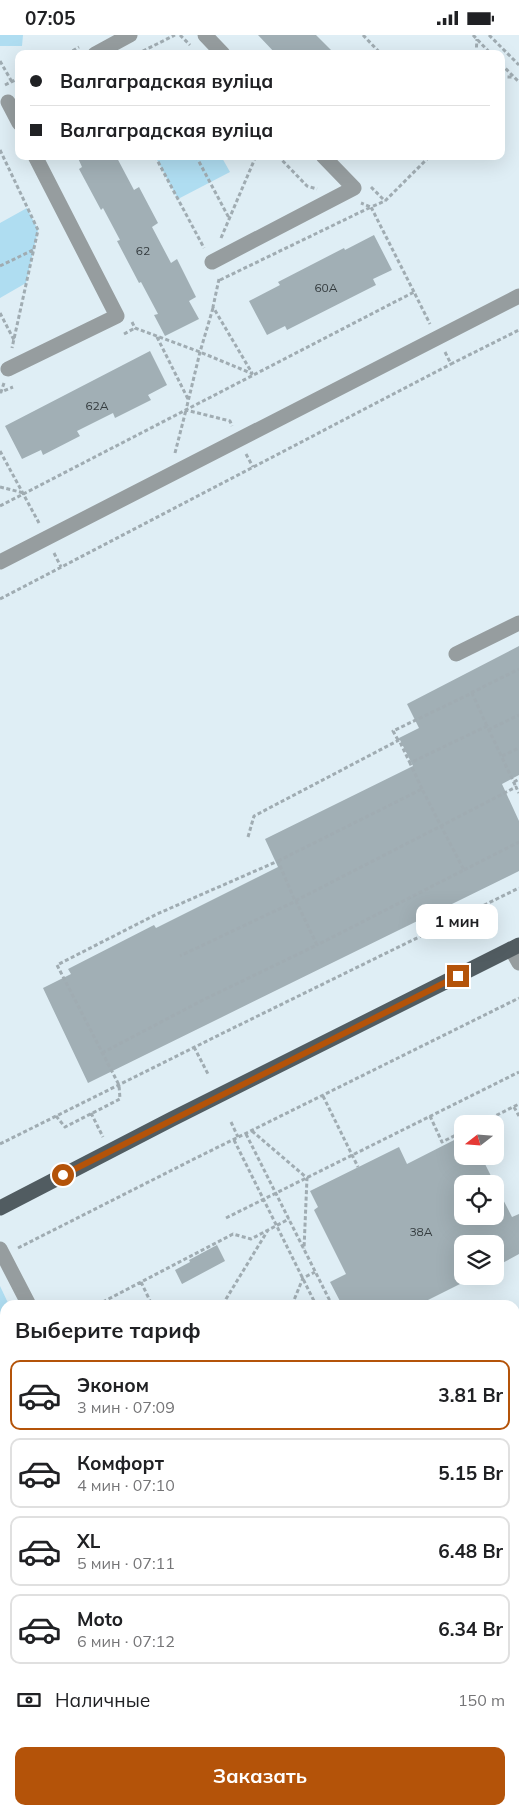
<!DOCTYPE html>
<html lang="ru">
<meta charset="utf-8">
<style>
:root{--surface:#fff;--page:#f6f6f6;--text:#202124;--muted:#757577;--line:#e0e0e0;--accent:#b45309}
body{margin:0;font-family:Mulish,sans-serif;background:var(--page);color:var(--text);height:100vh;display:flex;flex-direction:column;font-size:19px;white-space:nowrap}
*{box-sizing:border-box;margin:0}
p{font-size:16px;color:var(--muted)}
.icon{flex:none;width:28px;height:28px;fill:none;stroke:currentColor;stroke-width:2;stroke-linecap:round;stroke-linejoin:round}
.map{position:relative;flex:1;overflow:hidden}
.drawer{position:absolute;left:0px;top:1265px;width:520px;height:515px;display:flex;flex-direction:column;background:var(--surface);border-radius:15px 15px 0 0;box-shadow:0 5px 20px #0002}
.drawer>*{flex:none}
.top-card{position:absolute;left:15px;top:15px;width:490px;height:110px;border-radius:10px;box-shadow:0 5px 20px #0002;display:grid;align-content:center;height:110px;padding:0 15px;background:var(--surface)}
.needle{width:32px;rotate:253deg}
.buttons{position:absolute;left:454px;top:1080px;display:grid;gap:10px}
.buttons a{display:grid;place-items:center;width:50px;height:50px;border-radius:10px;background:var(--surface);box-shadow:0 5px 20px #0002;font-size:25px}
.end{position:absolute;width:22px;height:22px;margin:-11px;border:6px solid #b45309;background:#fff;box-shadow:0 0 0 2px #fff}
.from{border-radius:50%}
.bubble{position:absolute;height:35px;border-radius:10px;background:var(--surface);box-shadow:0 5px 20px #0002;font-size:16px;font-weight:700;line-height:35px;text-align:center}
.top-card b{display:flex;align-items:center;gap:18px;height:48px;font-size:19px}
.top-card b+b{border-top:1px solid var(--line)}
.top-card i{width:12px;height:12px;background:var(--text)}
ul{padding:0;list-style:none}
li{display:flex;align-items:center;gap:15px;height:70px;margin:0 10px 8px;padding:0 5px;border:2px solid var(--line);border-radius:10px}
li div{flex:1}
li b{display:block;font-size:19px}
li em{font-style:normal;font-weight:700}
li.on{border-color:var(--accent)}
li>.icon{width:45px;height:45px;stroke-width:1.5}
h2{padding:0 15px;font-size:22px;line-height:60px}
.pay{display:flex;align-items:center;gap:12px;height:55px;padding:0 15px;font-size:19px}
.pay p{margin-inline-start:auto}
.primary-button{display:flex;gap:10px;margin-top:auto;padding:10px 15px}
.primary-button a{flex:1;height:58px;border-radius:10px;background:var(--accent);color:#fff;font-size:20px;font-weight:700;line-height:58px;text-align:center}
.status{display:flex;justify-content:space-between;align-items:center;height:35px;padding:0 25px;background:var(--surface);direction:ltr}
.status svg{height:14px;fill:currentColor}
.map>svg:first-child{display:block}
.green{fill:#afddf1}
.building{fill:#a1afb5}
.lines{fill:none;stroke-linecap:round;stroke-linejoin:round}
.path{stroke:#a0acb2;stroke-width:3;stroke-dasharray:4 2.5;stroke-linecap:butt}
.minor{stroke:#969d9f;stroke-width:15}
.major{stroke:#515c61;stroke-width:15}
.route{stroke:#b45309;stroke-width:6}
.labels{text-anchor:middle;dominant-baseline:central;stroke-width:5;stroke-linejoin:round;paint-order:stroke}
.number-label{font-size:12px;fill:#343b3e}
</style>
<div class="status"><b>07:05</b><svg viewBox="0 0 49 12"><path d="M0 12V9h3v3zM5 12V6h3v6zM10 12V3h3v9zM15 12V0h3v12zM26 1h20v11H26zM47 4h2v5h-2z"/></svg></div>
<div class="map">
<svg width="519" height="1780" viewBox="0 0 519 1780">
<rect width="100%" height="100%" fill="#dfeef5"/>
<path class="green" d="M 0,0 L 23,0 L 22,11 L 0,11 Z
M 155,121 L 221,121 L 230,137 L 178,164 Z
M 27,173 L 38,195 L 26,248 L 0,263 L 0,188 Z
M 0,1251 L 9,1270 L 5,1270 L 5,1373 L 0,1376 Z
M 5,1655 L 5,1691 L 0,1681 L 0,1657 Z"/>
<path class="building" d="M 258,0 L 316,0 L 335,19 L 276,19 Z
M 77,121 L 116,121 L 134,155 L 139,152 L 158,188 L 152,192 L 171,228 L 177,224 L 196,262 L 189,266 L 199,284 L 165,301 L 154,280 L 158,279 L 141,247 L 139,248 L 117,206 L 120,205 L 103,173 L 101,175 L 79,134 L 82,132 Z
M 374,200 L 392,235 L 373,244 L 376,250 L 287,295 L 285,291 L 267,300 L 249,266 L 280,250 L 278,247 L 344,213 L 345,215 Z
M 150,316 L 167,350 L 148,360 L 151,365 L 115,383 L 113,378 L 77,396 L 80,401 L 43,420 L 41,415 L 22,424 L 5,391 Z
M 519,611 L 519,740 L 502,749 L 519,786 L 519,836 L 88,1048 L 43,953 L 71,939 L 68,934 L 154,890 L 156,893 L 278,832 L 265,804 L 413,731 L 399,703 L 419,693 L 407,669 Z
M 462,1101 L 462,1121 L 481,1121 L 495,1149 L 462,1149 L 462,1181 L 495,1181 L 495,1149 L 512,1182 L 519,1179 L 519,1219 L 495,1232 L 495,1209 L 462,1209 L 462,1248 L 418,1270 L 342,1270 L 330,1247 L 346,1239 L 314,1175 L 318,1172 L 310,1156 L 399,1112 L 407,1129 Z
M 217,1210 L 225,1226 L 182,1249 L 175,1235 L 190,1227 L 189,1225 Z"/>
<g class="lines">
<path class="path" d="M 180,0 L 190,10
M 363,0 L 381,19
M 473,0 L 491,19
M 489,0 L 519,30
M 67,19 L 79,12
M 137,19 L 175,0
M 476,19 L 477,4
M 0,26 L 12,47
M 501,29 L 519,47
M 501,42 L 514,42
M 5,50 L 19,43
M 0,115 L 38,195 L 12,313
M 155,121 L 204,213
M 196,121 L 229,183
M 278,121 L 307,151 L 317,154
M 371,152 L 385,166
M 221,203 L 256,121
M 0,231 L 33,215
M 219,244 L 213,272 L 252,338
M 220,245 L 371,172 L 361,168
M 414,257 L 371,172 L 385,166 L 430,121
M 213,273 L 200,317 L 186,375 L 230,386 L 232,391
M 0,278 L 14,305
M 132,287 L 135,293 L 200,317 L 253,339
M 124,299 L 135,293
M 157,302 L 188,364
M 445,317 L 451,329 L 519,295
M 4,348 L 1,357 L 13,352
M 0,416 L 39,488
M 175,418 L 186,375
M 246,419 L 253,432
M 0,452 L 24,458
M 0,471 L 414,257 L 430,289
M 54,518 L 61,532
M 0,564 L 451,329
M 471,658 L 519,634
M 488,695 L 519,680
M 398,705 L 393,696 L 472,658 L 487,691
M 502,721 L 519,713
M 514,747 L 519,744
M 422,754 L 410,728 L 487,691 L 516,752
M 248,802 L 254,781 L 399,705 L 411,730
M 278,826 L 422,754 L 441,791 L 516,752 L 519,758
M 464,835 L 519,807
M 194,1012 L 208,1039
M 102,1018 L 203,965 L 317,910 L 296,866 L 180,921
M 323,1061 L 358,1132
M 514,1072 L 519,1081
M 91,1078 L 103,1102
M 56,1081 L 65,1092 L 120,1064 L 119,1050 L 57,930 L 157,879 L 278,826 L 295,866 L 441,791 L 464,835 L 317,910
M 430,1081 L 442,1107 L 462,1097
M 231,1087 L 238,1102
M 479,1089 L 519,1069
M 252,1096 L 307,1143 L 304,1214
M 246,1099 L 332,1270
M 234,1105 L 316,1270
M 0,1109 L 223,998 L 519,853
M 226,1183 L 519,1037
M 18,1213 L 192,1125 L 519,963
M 141,1247 L 152,1270
M 97,1270 L 233,1199 L 251,1204 L 289,1184
M 223,1270 L 226,1264 L 268,1195
M 292,1270 L 303,1243 L 315,1237
M 515,1486 L 519,1484
M 0,1600 L 5,1578
M 515,1637 L 519,1645
M 515,1668 L 519,1676
M 0,1689 L 5,1700
M 515,1732 L 519,1719
M 515,1736 L 519,1738
M 40,1775 L 43,1780
M 501,1775 L 503,1780"/>
<path class="minor" d="M 205,0 L 223,19
M 95,19 L 130,0
M 8,67 L 19,88
M 212,227 L 354,153 L 323,121
M 8,334 L 117,281 L 35,121
M 0,527 L 519,261
M 456,619 L 519,588
M 511,914 L 519,928
M 0,1214 L 29,1270
M 0,1405 L 5,1401
M 515,1423 L 519,1421
M 515,1539 L 519,1548
M 76,1780 L 83,1776"/>
<path class="major" d="M 0,1173 L 172,1084 L 519,910"/>
</g>
<g class="lines">
<path class="route" d="M 63,1140 L 458,941"/>
</g>
<g class="labels">
<g class="number-label">
<text x="143" y="215">62</text>
<text x="326" y="252">60А</text>
<text x="97" y="370">62А</text>
<text x="421" y="1196">38А</text>
</g>
</g>
</svg>
<div class="buttons">
<a><svg class="needle" viewBox="-14 -14 28 28"><path d="M0-13l5 13h-10z" fill="#e53935"/><path d="M0 13l5-13h-10z" fill="#757577"/></svg></a>
<a><svg class="icon" aria-label="locate" viewBox="0 0 24 24"><circle cx="12" cy="12" r="6"/><path d="M12 2v4M12 18v4M2 12h4M18 12h4"/></svg></a>
<a><svg class="icon" aria-label="layers" viewBox="0 0 24 24"><path d="M12 4l9 5-9 5-9-5zM3 14l9 5 9-5"/></svg></a>
</div>
<i class="end from" style="left:63px;top:1140px"></i>
<i class="end" style="left:458px;top:941px"></i>
<div class="bubble" style="left:416px;top:869px;width:82px">1 мин</div>
<div class="top-card">
<b><i class="from"></i>Валгаградская вуліца</b>
<b><i></i>Валгаградская вуліца</b>
</div>
<section class="drawer">
<h2>Выберите тариф</h2>
<ul>
<li class="on"><svg class="icon" aria-label="car" viewBox="0 0 24 24"><path d="M5 17H2v-5l4-1 3-4h7l3 4 3 1v5h-3M9 17h6M6 11h13"/><circle cx="7" cy="17" r="2"/><circle cx="17" cy="17" r="2"/></svg><div><b>Эконом</b><p>3 мин · 07:09</p></div><em>3.81 Br</em></li>
<li><svg class="icon" aria-label="car" viewBox="0 0 24 24"><path d="M5 17H2v-5l4-1 3-4h7l3 4 3 1v5h-3M9 17h6M6 11h13"/><circle cx="7" cy="17" r="2"/><circle cx="17" cy="17" r="2"/></svg><div><b>Комфорт</b><p>4 мин · 07:10</p></div><em>5.15 Br</em></li>
<li><svg class="icon" aria-label="car" viewBox="0 0 24 24"><path d="M5 17H2v-5l4-1 3-4h7l3 4 3 1v5h-3M9 17h6M6 11h13"/><circle cx="7" cy="17" r="2"/><circle cx="17" cy="17" r="2"/></svg><div><b>XL</b><p>5 мин · 07:11</p></div><em>6.48 Br</em></li>
<li><svg class="icon" aria-label="car" viewBox="0 0 24 24"><path d="M5 17H2v-5l4-1 3-4h7l3 4 3 1v5h-3M9 17h6M6 11h13"/><circle cx="7" cy="17" r="2"/><circle cx="17" cy="17" r="2"/></svg><div><b>Moto</b><p>6 мин · 07:12</p></div><em>6.34 Br</em></li>
</ul>
<div class="pay"><svg class="icon" aria-label="cash" viewBox="0 0 24 24"><path d="M3 7h18v10H3z"/><circle cx="12" cy="12" r="2"/></svg>Наличные<p>150 m</p></div>
<div class="primary-button"><a>Заказать</a></div>
</section>
</div>
